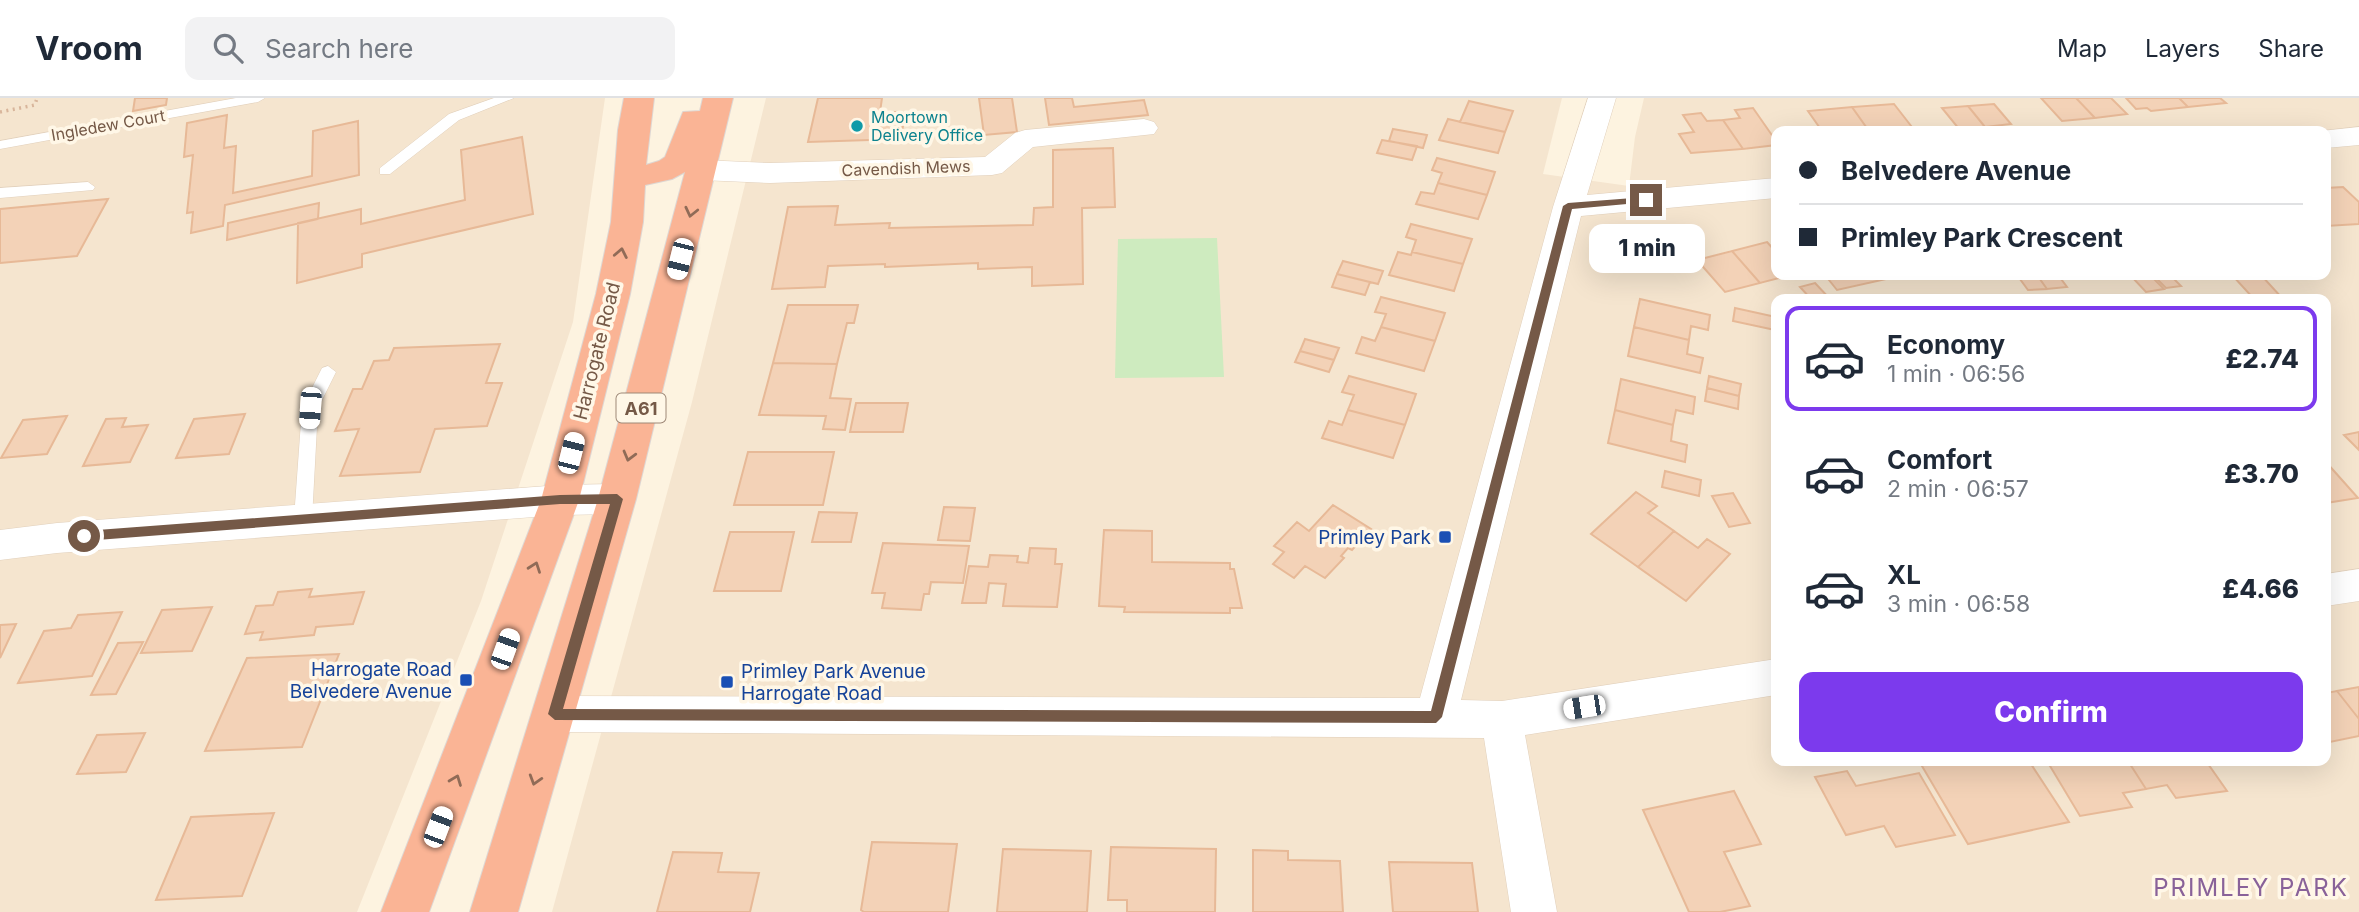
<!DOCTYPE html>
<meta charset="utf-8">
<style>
:root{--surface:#fff;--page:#f2f2f3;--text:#1f2937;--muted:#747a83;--line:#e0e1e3;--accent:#7c3aed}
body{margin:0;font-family:Inter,sans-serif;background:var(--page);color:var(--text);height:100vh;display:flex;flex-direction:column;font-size:26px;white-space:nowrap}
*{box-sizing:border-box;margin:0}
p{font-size:23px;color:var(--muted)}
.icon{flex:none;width:38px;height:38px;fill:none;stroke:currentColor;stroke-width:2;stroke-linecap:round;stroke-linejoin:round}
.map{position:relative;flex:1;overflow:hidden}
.sheet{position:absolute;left:1771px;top:196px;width:560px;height:472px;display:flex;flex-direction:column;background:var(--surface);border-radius:14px;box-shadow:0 7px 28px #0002}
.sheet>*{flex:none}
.banner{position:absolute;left:1771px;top:28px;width:560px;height:154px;border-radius:14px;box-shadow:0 7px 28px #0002;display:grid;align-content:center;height:154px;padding:0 28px;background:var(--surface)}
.end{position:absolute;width:32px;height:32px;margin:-16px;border:9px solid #755947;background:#fff;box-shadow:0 0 0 4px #fff}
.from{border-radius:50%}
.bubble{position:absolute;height:49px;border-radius:14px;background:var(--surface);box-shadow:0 7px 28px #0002;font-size:23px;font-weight:800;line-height:49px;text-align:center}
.car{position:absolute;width:21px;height:42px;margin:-21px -10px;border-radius:9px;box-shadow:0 0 5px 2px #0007;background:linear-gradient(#fff 24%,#345 0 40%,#fff 0 76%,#345 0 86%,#fff 0)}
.banner b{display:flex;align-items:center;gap:24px;height:66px;font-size:26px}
.banner b+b{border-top:2px solid var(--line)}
.banner i{width:18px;height:18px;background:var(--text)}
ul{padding:12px 0 0;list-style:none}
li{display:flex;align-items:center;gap:21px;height:105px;margin:0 14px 10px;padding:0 14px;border:4px solid transparent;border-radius:14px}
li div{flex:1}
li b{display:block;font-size:26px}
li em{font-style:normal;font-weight:800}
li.active{border-color:var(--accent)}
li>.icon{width:63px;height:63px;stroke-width:1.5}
.primary-button{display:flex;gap:14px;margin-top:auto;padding:14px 28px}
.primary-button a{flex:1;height:80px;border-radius:14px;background:var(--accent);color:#fff;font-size:28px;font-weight:800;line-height:80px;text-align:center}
header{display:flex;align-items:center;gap:42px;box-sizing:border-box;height:98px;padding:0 35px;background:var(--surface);border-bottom:2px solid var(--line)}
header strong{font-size:33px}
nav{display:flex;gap:38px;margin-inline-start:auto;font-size:24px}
.search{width:490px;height:63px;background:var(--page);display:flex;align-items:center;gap:18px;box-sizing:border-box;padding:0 24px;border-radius:14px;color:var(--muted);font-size:26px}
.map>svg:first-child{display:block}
.residential{fill:#f5e5cf;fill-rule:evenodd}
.green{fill:#ceebbf}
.building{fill:#f3d2b7;stroke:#e7b997;stroke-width:2}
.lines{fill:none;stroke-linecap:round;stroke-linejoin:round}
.lane-casing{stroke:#e1d0bc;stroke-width:1}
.street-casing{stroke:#e1d0bc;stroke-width:1}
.highway-casing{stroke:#ded7d3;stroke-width:2}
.path{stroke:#d8b59b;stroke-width:3.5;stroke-dasharray:2 4.5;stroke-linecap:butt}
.lane{fill:#fff;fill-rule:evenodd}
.street{fill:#fff;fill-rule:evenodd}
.highway{fill:#fab495;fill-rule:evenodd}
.oneway{stroke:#906b57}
.route{fill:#755947}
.culture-dot{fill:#0f9aa8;stroke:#fff7e7;stroke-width:2.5}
.transit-dot{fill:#1a4fb4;stroke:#fff7e7;stroke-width:2.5}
.labels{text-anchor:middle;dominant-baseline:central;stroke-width:7;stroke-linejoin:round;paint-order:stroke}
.far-culture-label{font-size:16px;fill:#0d838f;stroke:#fff7e7;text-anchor:start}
.far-street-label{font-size:16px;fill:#755947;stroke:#fff7e7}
.shield{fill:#fff7e7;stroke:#9e8877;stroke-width:2}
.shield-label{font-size:18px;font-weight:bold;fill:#755947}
.street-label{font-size:19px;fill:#755947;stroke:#fff7e7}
.transit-label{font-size:19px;fill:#164399;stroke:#fff7e7;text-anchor:end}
.near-neighbourhood-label{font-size:24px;letter-spacing:2px;fill:#896299;stroke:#fff7e7}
</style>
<header>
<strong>Vroom</strong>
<div class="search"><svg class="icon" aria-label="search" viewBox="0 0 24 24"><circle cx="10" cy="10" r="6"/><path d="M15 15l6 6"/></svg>Search here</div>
<nav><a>Map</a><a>Layers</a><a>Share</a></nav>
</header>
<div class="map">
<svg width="2359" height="814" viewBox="0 0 2359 814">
<rect width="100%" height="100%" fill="#fdf3e0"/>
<path class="residential" d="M 0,0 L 605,0 L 573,224 L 481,503 L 357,814 L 0,814 Z
M 766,0 L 1562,0 L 1543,76 L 1629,88 L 1635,39 L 1644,0 L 2359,0 L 2359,814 L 552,814 L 692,304 ZM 1776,33 L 2326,33 L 2326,177 L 1776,177 ZM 1776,201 L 2326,201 L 2326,663 L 1776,663 Z"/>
<path class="green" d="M 1217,140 L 1224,279 L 1115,280 L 1118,141 Z"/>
<path class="building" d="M 135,0 L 167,0 L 166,7 L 133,13 Z
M 818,0 L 882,0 L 880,14 L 905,14 L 901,41 L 808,44 Z
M 979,0 L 1012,0 L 1017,34 L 984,37 Z
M 1045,0 L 1072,0 L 1074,9 L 1144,2 L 1148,17 L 1049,27 Z
M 2041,0 L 2076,0 L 2095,20 L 2062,23 Z
M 2076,0 L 2111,0 L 2127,16 L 2095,20 Z
M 2126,0 L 2179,0 L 2188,9 L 2151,13 L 2147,10 L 2136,11 Z
M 2179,0 L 2220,0 L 2226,5 L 2188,9 Z
M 1469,3 L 1513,13 L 1505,34 L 1460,24 Z
M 1894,6 L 1915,33 L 1869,33 L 1852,9 Z
M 1994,6 L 2011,26 L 1985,29 L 1968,8 Z
M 1968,8 L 1985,29 L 1959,31 L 1942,10 Z
M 1852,9 L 1869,33 L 1822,33 L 1808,13 Z
M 1753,10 L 1776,43 L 1776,47 L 1743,51 L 1723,22 L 1740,20 L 1735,12 Z
M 1701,15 L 1707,23 L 1723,22 L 1743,51 L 1691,55 L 1679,36 L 1694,34 L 1683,17 Z
M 227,17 L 224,50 L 236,48 L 233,95 L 312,78 L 313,33 L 358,23 L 359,77 L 225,107 L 223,128 L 191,135 L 193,114 L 187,115 L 193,57 L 184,59 L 187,25 Z
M 1448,21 L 1505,34 L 1498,55 L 1439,42 Z
M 1393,31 L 1427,37 L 1423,50 L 1389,43 Z
M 522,39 L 533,116 L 362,156 L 362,169 L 297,185 L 298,125 L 361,111 L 361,126 L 465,102 L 461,52 Z
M 1382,42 L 1417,48 L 1412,62 L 1377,55 Z
M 1113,50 L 1115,109 L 1082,110 L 1083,186 L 1032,188 L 1032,169 L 978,171 L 978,165 L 885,169 L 885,166 L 828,168 L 825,189 L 772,191 L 788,109 L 838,108 L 835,127 L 890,125 L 889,130 L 1033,127 L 1034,110 L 1053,109 L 1053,52 Z
M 1437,60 L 1495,74 L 1487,97 L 1438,85 L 1442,75 L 1432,72 Z
M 1438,85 L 1487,97 L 1478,121 L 1416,106 L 1421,94 L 1434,96 Z
M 2343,89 L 2359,104 L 2359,126 L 2326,128 L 2326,90 Z
M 108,101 L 77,158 L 0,165 L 0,111 Z
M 319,105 L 318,121 L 227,142 L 228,125 Z
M 1411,126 L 1472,141 L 1463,166 L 1412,154 L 1416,142 L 1406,139 Z
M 1767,144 L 1776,154 L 1776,177 L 1791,177 L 1760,185 L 1732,153 Z
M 1732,153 L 1760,185 L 1725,194 L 1697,162 Z
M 1398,154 L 1411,157 L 1412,154 L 1463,166 L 1454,193 L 1389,177 Z
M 1343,163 L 1383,173 L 1378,186 L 1337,176 Z
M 1337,176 L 1370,184 L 1365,197 L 1332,189 Z
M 1825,177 L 1904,177 L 1837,192 Z
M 2017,177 L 2037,177 L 2047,191 L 2028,192 Z
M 2037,177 L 2058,177 L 2067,189 L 2047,191 Z
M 2130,177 L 2150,177 L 2164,191 L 2146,194 Z
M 2153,177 L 2170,177 L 2181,188 L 2166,190 Z
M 2232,177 L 2261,177 L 2283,201 L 2254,201 Z
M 1815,185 L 1830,201 L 1811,201 L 1800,189 Z
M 1381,199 L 1445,215 L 1435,243 L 1381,229 L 1386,216 L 1375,214 Z
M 1640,201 L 1710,217 L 1708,232 L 1691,228 L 1689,242 L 1634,229 Z
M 788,207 L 858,207 L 854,225 L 847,225 L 837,266 L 773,265 Z
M 1735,210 L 1776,219 L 1775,232 L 1733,223 Z
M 1381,229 L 1435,243 L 1424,273 L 1356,255 L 1362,239 L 1375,243 Z
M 1634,229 L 1689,242 L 1687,256 L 1703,260 L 1700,275 L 1628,258 Z
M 1305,241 L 1339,250 L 1334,262 L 1300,253 Z
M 500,246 L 486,285 L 502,285 L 487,328 L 435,331 L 420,374 L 340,378 L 359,331 L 335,333 L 353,291 L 362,291 L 374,263 L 389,262 L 394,250 Z
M 1300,253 L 1334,262 L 1329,274 L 1295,264 Z
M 773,265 L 837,266 L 830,300 L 851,301 L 845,332 L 823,331 L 826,318 L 759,317 Z
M 1349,278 L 1416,296 L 1405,327 L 1348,312 L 1354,297 L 1342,294 Z
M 1709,278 L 1741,286 L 1739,298 L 1707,290 Z
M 1621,281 L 1695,299 L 1693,316 L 1676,312 L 1673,327 L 1615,312 Z
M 1707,290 L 1739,298 L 1738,311 L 1705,303 Z
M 856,305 L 908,305 L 903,334 L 850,334 Z
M 1348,312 L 1405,327 L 1393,360 L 1322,340 L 1329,323 L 1342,327 Z
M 1615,312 L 1673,327 L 1671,343 L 1687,347 L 1685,364 L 1608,345 Z
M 245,316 L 229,356 L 176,360 L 194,321 Z
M 67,318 L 47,356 L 1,360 L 23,322 Z
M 126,320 L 122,329 L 148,327 L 130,364 L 83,368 L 106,321 Z
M 2359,334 L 2359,352 L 2344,337 Z
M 748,354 L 834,354 L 823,407 L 734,407 Z
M 2326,364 L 2358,400 L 2326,405 Z
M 1665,373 L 1701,382 L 1699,398 L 1662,389 Z
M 1636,394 L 1657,408 L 1648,415 L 1674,433 L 1638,469 L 1591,436 Z
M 1733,395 L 1750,425 L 1729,429 L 1712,398 Z
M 1333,407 L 1371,431 L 1352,452 L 1348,450 L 1341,458 L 1344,460 L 1325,480 L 1305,468 L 1294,480 L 1273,466 L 1284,454 L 1274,448 L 1297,424 L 1309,433 Z
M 944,409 L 975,410 L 970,443 L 938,442 Z
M 819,414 L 857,415 L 851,444 L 812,444 Z
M 1104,432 L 1152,433 L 1152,464 L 1230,465 L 1230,471 L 1234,471 L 1242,510 L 1230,510 L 1230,515 L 1124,514 L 1125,509 L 1099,508 Z
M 1674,433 L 1698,450 L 1707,441 L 1730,456 L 1686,503 L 1638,469 Z
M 730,434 L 794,434 L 781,493 L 714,493 Z
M 883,445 L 969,448 L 963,485 L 931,484 L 929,496 L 924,496 L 921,512 L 882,510 L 885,495 L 872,495 Z
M 1030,450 L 1056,451 L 1055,466 L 1062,466 L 1057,509 L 1003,508 L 1006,486 L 989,485 L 986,505 L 962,505 L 969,468 L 988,469 L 990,457 L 1018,458 L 1017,464 L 1028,465 Z
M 312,491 L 309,499 L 364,494 L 353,526 L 316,529 L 314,537 L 260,542 L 263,534 L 245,536 L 256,508 L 273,507 L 278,494 Z
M 212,509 L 192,553 L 141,555 L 162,512 Z
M 122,514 L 92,578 L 18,585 L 44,533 L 71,530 L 78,517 Z
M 16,526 L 0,560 L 0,527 Z
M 143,544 L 116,596 L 91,597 L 118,545 Z
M 339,556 L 302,649 L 205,653 L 247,560 Z
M 2359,589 L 2359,621 L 2337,593 Z
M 2337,593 L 2359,621 L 2359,638 L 2330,644 L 2326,639 L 2326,595 Z
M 145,635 L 126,674 L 77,676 L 97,637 Z
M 1919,663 L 2029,663 L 2069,724 L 1968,746 Z
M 2047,663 L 2128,663 L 2146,691 L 2123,695 L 2132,709 L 2080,718 Z
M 2128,663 L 2206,663 L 2227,693 L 2176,700 L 2167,687 L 2146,691 Z
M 1847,673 L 1856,688 L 1919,675 L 1955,737 L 1896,749 L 1884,728 L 1846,737 L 1815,679 Z
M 1734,693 L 1761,746 L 1724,754 L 1750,808 L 1720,814 L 1689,814 L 1643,712 Z
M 274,715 L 242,798 L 156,802 L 191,719 Z
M 872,744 L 957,746 L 948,814 L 864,814 L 861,812 Z
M 1111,749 L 1216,751 L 1215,814 L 1127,814 L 1127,802 L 1108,802 Z
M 1003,751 L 1091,753 L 1087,814 L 997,814 Z
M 1253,752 L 1288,753 L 1288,762 L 1340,763 L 1343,814 L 1253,814 Z
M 673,754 L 722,755 L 718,774 L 759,775 L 750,814 L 657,814 Z
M 1389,764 L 1472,765 L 1478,814 L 1393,814 Z"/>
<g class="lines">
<defs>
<path id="lane" d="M 236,0 L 265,0 L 258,4 L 0,51 L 0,43 Z
M 494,0 L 514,0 L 459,22 L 390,76 L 380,76 L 380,70 L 449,16 Z
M 88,84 L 95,89 L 93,92 L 0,100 L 0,90 Z
M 328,268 L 336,274 L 318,310 L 312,421 L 309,426 L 297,426 L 294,421 L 302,310 L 322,270 Z"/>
<path id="street" d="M 1588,0 L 1616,0 L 1587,97 L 1776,80 L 1776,100 L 1581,118 L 1461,602 L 1502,603 L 1776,561 L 1776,597 L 1525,637 L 1557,814 L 1511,814 L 1484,640 L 555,634 L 540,629 L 534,616 L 540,603 L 555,598 L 1420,600 L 1553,109 Z
M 1144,21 L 1154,24 L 1158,30 L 1154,36 L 1033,49 L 1002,75 L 992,77 L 770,85 L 701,82 L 691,79 L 686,72 L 691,65 L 701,62 L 770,65 L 985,59 L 1015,35 L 1025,32 Z
M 2359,29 L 2359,47 L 2326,50 L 2326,33 L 2321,33 Z
M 617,386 L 630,391 L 635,401 L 630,411 L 617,416 L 560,417 L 57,455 L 0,462 L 0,432 L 57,425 L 560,387 Z
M 2359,471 L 2359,503 L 2326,508 L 2326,476 Z"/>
<path id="highway" d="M 624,0 L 654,0 L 646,67 L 659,63 L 665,59 L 683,14 L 700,13 L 703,0 L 733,0 L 636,401 L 518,814 L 470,814 L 598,401 L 685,74 L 672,81 L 645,87 L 643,124 L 630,196 L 579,402 L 429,814 L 381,814 L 541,402 L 596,196 L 611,124 L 618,32 Z"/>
</defs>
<use href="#lane" class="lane-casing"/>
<use href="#street" class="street-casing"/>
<use href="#highway" class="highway-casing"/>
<path class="path" d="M 0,14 L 35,7 L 37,0"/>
<use href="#lane" class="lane"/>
<use href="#street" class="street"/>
<use href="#highway" class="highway"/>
</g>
<defs><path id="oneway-chevron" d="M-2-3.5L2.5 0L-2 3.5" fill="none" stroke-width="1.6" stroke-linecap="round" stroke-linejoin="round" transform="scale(1.75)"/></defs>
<g class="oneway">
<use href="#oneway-chevron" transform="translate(691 114) rotate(103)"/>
<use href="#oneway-chevron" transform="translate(621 155) rotate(-79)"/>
<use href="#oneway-chevron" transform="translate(629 358) rotate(105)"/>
<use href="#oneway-chevron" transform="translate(535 469) rotate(-70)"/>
<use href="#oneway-chevron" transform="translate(456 682) rotate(-69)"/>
<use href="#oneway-chevron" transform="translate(535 682) rotate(107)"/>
</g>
<path class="route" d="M 1646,99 L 1649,100 L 1649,104 L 1572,111 L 1442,619 L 1436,625 L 555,622 L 548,616 L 610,406 L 560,406 L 84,443 L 78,438 L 84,433 L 560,397 L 617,396 L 623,401 L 563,611 L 1431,613 L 1563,108 L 1568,105 Z"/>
<circle class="culture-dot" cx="857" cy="28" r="7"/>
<g class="transit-dot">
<rect x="1438" y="432" width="14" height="14" rx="3.5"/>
<rect x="459" y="575" width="14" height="14" rx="3.5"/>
<rect x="720" y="577" width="14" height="14" rx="3.5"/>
</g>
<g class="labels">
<g class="far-culture-label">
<text x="871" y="19">Moortown<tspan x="871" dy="18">Delivery Office</tspan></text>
</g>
<g class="far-street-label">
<text transform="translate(108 27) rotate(-10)">Ingledew Court</text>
<text transform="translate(906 70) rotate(-2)">Cavendish Mews</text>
</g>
<rect class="shield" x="616.5" y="295.5" width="49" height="29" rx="5"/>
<g class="shield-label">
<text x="641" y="310">A61</text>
</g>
<g class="street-label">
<text transform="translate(597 253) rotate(-76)">Harrogate Road</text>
</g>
<g class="transit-label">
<text x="1431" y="439">Primley Park</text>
<text x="452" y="571">Harrogate Road<tspan x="452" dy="22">Belvedere Avenue</tspan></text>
<text x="741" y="573" text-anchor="start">Primley Park Avenue<tspan x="741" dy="22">Harrogate Road</tspan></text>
</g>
<g class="near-neighbourhood-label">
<text x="2251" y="789">PRIMLEY PARK</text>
</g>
</g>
</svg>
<i class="end from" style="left:84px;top:438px"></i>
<i class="end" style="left:1646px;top:102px"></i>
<div class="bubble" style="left:1589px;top:126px;width:116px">1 min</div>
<i class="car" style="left:680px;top:161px;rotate:194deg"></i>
<i class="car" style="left:310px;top:310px;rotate:184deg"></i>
<i class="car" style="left:571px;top:355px;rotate:14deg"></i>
<i class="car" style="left:505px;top:551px;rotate:20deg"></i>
<i class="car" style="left:1584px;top:609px;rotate:261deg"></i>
<i class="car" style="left:438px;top:729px;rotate:21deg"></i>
<div class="banner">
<b><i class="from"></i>Belvedere Avenue</b>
<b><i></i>Primley Park Crescent</b>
</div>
<section class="sheet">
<ul>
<li class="active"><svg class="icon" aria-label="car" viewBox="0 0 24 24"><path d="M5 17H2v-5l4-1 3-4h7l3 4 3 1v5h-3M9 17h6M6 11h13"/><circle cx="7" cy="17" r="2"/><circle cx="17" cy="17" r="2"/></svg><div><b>Economy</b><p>1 min · 06:56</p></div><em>£2.74</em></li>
<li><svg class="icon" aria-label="car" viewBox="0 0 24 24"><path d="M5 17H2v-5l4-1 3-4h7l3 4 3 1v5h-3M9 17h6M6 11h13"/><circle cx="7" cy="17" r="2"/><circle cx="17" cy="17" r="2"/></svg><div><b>Comfort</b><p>2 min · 06:57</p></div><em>£3.70</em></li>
<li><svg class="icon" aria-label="car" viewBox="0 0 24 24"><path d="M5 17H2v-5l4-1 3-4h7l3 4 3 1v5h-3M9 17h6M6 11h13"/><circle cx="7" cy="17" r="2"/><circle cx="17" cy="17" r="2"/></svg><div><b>XL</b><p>3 min · 06:58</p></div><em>£4.66</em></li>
</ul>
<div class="primary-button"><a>Confirm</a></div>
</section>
</div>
